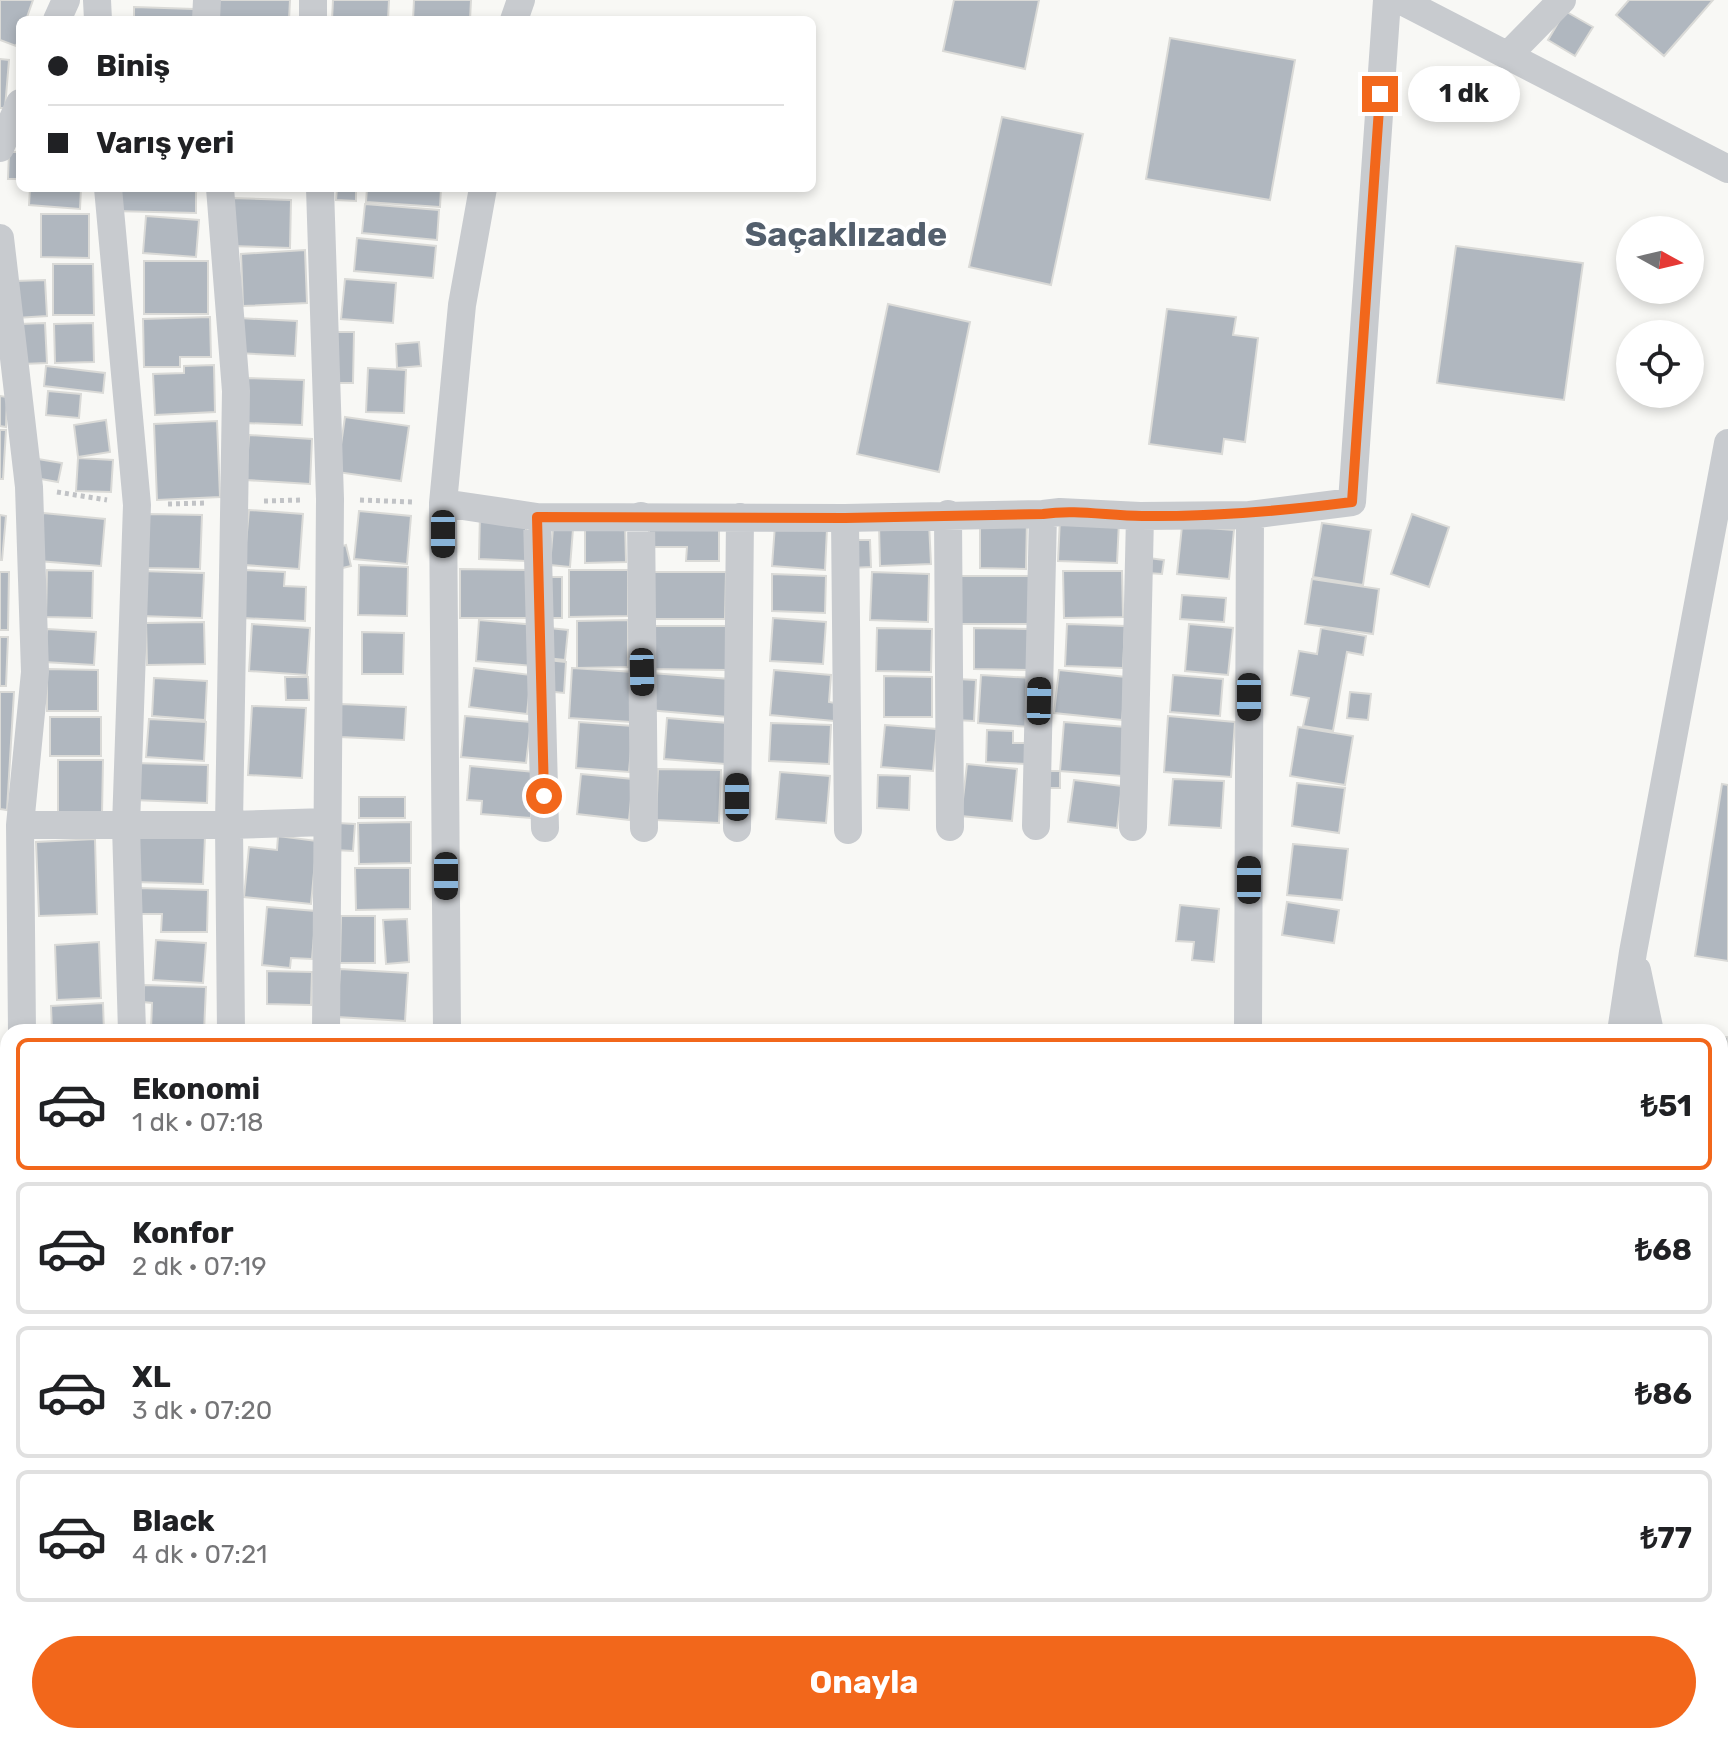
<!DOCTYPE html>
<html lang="tr">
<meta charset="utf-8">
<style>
:root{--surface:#fff;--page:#f6f6f6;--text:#202124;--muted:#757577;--line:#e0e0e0;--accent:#f2671b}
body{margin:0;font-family:Rubik,sans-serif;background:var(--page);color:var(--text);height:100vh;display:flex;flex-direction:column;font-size:30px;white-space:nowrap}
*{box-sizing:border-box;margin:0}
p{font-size:26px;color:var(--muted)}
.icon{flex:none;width:44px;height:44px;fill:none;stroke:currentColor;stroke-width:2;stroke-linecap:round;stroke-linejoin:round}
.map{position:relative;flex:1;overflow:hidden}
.sheet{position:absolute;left:0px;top:1024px;width:1728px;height:720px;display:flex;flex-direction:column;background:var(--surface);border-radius:24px 24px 0 0;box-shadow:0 4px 12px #0003}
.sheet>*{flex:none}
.top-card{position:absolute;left:16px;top:16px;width:800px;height:176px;border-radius:12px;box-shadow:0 4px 12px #0003;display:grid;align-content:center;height:176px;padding:0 32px;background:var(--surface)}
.needle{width:52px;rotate:98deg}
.buttons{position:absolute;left:1616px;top:216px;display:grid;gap:16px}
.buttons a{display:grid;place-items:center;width:88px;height:88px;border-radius:50%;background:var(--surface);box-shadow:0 4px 12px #0003;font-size:40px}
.end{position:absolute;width:36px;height:36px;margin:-18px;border:10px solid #f2671b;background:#fff;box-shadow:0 0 0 4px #fff}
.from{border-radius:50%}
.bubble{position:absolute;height:56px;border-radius:28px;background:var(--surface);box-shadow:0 4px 12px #0003;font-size:26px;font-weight:700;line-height:56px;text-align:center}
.car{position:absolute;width:24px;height:48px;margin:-24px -12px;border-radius:10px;box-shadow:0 0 6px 2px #0007;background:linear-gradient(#222 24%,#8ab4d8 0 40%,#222 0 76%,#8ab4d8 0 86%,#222 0)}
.top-card b{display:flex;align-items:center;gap:28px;height:76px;font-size:30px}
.top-card b+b{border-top:2px solid var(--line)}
.top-card i{width:20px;height:20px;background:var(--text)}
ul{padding:14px 0 0;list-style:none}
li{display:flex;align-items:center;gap:24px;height:132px;margin:0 16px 12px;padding:0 16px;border:4px solid var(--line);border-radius:12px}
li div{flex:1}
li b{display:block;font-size:30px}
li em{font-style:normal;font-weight:700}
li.current{border-color:var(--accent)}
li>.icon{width:72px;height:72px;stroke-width:1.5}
.button{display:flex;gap:16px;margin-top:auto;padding:16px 32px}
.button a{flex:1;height:92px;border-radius:48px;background:var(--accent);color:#fff;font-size:32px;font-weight:700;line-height:92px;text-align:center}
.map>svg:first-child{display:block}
.building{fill:#b0b7bf;stroke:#dadad7;stroke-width:2}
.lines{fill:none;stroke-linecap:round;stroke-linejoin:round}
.path{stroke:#c1c3c6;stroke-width:5;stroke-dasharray:4 4;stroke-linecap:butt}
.minor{stroke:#c8cbcf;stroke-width:28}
.route{stroke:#f2671b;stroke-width:10}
.labels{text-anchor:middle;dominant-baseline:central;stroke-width:8;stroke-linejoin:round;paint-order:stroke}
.district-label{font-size:34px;font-weight:bold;fill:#535f6d;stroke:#fff}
</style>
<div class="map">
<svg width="1728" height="1744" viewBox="0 0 1728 1744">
<rect width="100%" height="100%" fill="#f8f8f5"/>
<path class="building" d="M 0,0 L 33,0 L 26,20 L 20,20 L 20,35 L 16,46 L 0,40 Z
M 214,0 L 290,0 L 289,20 L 213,20 Z
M 333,0 L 389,0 L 388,20 L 332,20 Z
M 414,0 L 471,0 L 470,20 L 413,20 Z
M 954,0 L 1039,0 L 1025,69 L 943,51 Z
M 1629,0 L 1713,0 L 1664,56 L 1616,15 Z
M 134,7 L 194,9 L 194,20 L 134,20 Z
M 1565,11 L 1593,27 L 1575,56 L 1548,40 Z
M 1170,38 L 1295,60 L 1270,200 L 1146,179 Z
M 0,59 L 9,60 L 5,108 L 0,108 Z
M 1002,117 L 1083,134 L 1051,285 L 969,267 Z
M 9,152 L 20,152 L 20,179 L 8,179 Z
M 30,188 L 81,188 L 80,209 L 29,205 Z
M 114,188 L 196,188 L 196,213 L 113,211 Z
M 337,188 L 356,188 L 356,201 L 336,200 Z
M 367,188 L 441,188 L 440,207 L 366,202 Z
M 231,198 L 291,200 L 290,248 L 230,246 Z
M 365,204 L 439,210 L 437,240 L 362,233 Z
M 41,214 L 89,214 L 89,258 L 41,257 Z
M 146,216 L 199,220 L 196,257 L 143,253 Z
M 357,238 L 436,246 L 433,278 L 354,271 Z
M 1456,246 L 1583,263 L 1564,400 L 1437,383 Z
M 305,250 L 307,303 L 243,306 L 241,254 Z
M 144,261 L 208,261 L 208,314 L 144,314 Z
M 53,264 L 93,264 L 94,315 L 53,315 Z
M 345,279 L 396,283 L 393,323 L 341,319 Z
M 45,280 L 47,316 L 16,318 L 15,281 Z
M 888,304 L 970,322 L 939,472 L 857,454 Z
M 1167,309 L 1236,317 L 1233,335 L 1258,338 L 1245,442 L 1224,439 L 1222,454 L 1149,444 Z
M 210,317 L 211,357 L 180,357 L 180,367 L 144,367 L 143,319 Z
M 239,318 L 297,321 L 295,356 L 237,353 Z
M 45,323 L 47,363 L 22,364 L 20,324 Z
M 93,323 L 94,362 L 55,363 L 54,324 Z
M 331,332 L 354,332 L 353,383 L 330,383 Z
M 419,342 L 421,366 L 397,368 L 396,344 Z
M 214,365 L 215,412 L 155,415 L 153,374 L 184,373 L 184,366 Z
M 46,366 L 105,373 L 103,393 L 44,386 Z
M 368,368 L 406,370 L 404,413 L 366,412 Z
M 245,378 L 304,380 L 302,425 L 243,423 Z
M 48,391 L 81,394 L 79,418 L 46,415 Z
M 0,396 L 7,397 L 6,427 L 0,426 Z
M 345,417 L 409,426 L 401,481 L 337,472 Z
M 106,420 L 110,452 L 78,457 L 74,425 Z
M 217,421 L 220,497 L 157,500 L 154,424 Z
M 0,430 L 6,430 L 3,479 L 0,479 Z
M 249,435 L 312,439 L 310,484 L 246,480 Z
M 78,458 L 113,460 L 111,492 L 76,491 Z
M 38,459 L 62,463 L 58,482 L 35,478 Z
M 249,510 L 303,514 L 299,569 L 244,565 Z
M 359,511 L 411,516 L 407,564 L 354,559 Z
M 43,513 L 105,519 L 101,566 L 38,561 Z
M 480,513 L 526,514 L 526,561 L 479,559 Z
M 149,514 L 202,515 L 200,569 L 147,568 Z
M 1412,514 L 1449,527 L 1429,587 L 1391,574 Z
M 0,515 L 6,516 L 2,560 L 0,560 Z
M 980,518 L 1027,518 L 1026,569 L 980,568 Z
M 1060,518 L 1119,521 L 1117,563 L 1058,561 Z
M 625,521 L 626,562 L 585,563 L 585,522 Z
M 649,521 L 719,521 L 719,561 L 686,561 L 687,547 L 649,547 Z
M 929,523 L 931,564 L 880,566 L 879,525 Z
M 1322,523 L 1371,530 L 1363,585 L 1313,577 Z
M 775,525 L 827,529 L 825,570 L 772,566 Z
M 1182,526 L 1234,530 L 1229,579 L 1177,574 Z
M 553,528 L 573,529 L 570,567 L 550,565 Z
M 849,540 L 870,540 L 871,567 L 850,568 Z
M 346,545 L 351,566 L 338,569 L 332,549 Z
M 1149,558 L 1164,560 L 1162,574 L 1147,573 Z
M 359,565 L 408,567 L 407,616 L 358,615 Z
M 460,569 L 530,570 L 529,618 L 460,618 Z
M 47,570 L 93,571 L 92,618 L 46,617 Z
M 245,570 L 285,572 L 284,586 L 306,587 L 305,621 L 243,618 Z
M 569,570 L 628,570 L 628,616 L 569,617 Z
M 141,571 L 204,573 L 202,618 L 140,616 Z
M 1063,571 L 1122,571 L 1123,617 L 1064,618 Z
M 0,572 L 9,572 L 8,630 L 0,630 Z
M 649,572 L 726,572 L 725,619 L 648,619 Z
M 872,572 L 929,574 L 928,622 L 870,620 Z
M 772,574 L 826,576 L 825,613 L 772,611 Z
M 953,576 L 1029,576 L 1029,624 L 953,624 Z
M 544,577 L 562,577 L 562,618 L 543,618 Z
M 1312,579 L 1379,589 L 1373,634 L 1305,624 Z
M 1182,595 L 1226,598 L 1224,622 L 1180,619 Z
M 773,618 L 826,622 L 823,664 L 770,661 Z
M 479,620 L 536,625 L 533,666 L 476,661 Z
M 628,620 L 628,667 L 577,668 L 577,621 Z
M 204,622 L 205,664 L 147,665 L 146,623 Z
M 252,624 L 310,628 L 307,675 L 249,671 Z
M 1067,624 L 1125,626 L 1123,668 L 1065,666 Z
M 1189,624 L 1233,628 L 1228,675 L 1185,671 Z
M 650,626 L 728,626 L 727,670 L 649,669 Z
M 549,628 L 568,630 L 565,660 L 546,658 Z
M 877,628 L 932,629 L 931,672 L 876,671 Z
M 974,628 L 1029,629 L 1028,670 L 974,669 Z
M 1321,628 L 1366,636 L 1363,655 L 1347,652 L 1333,731 L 1303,726 L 1309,698 L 1291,695 L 1299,651 L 1317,654 Z
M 47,629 L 96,632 L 94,665 L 44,662 Z
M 362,632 L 404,633 L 403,674 L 362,674 Z
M 0,637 L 8,637 L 6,686 L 0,686 Z
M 547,660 L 566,662 L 564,693 L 545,691 Z
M 474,668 L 531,675 L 527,714 L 469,707 Z
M 572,668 L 634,672 L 631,722 L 569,718 Z
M 47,669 L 98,670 L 98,711 L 47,711 Z
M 774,670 L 831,675 L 829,702 L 835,703 L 834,721 L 770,715 Z
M 1059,670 L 1126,677 L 1122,720 L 1054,713 Z
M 651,673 L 730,679 L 728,717 L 648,710 Z
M 981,675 L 1033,678 L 1030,727 L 978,723 Z
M 1173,675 L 1223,679 L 1220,716 L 1170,712 Z
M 884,676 L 932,677 L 932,717 L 884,717 Z
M 285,677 L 308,677 L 309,700 L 286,700 Z
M 154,678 L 207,681 L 205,720 L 152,716 Z
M 957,679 L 976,680 L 974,721 L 955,720 Z
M 0,692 L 14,692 L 7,810 L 0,809 Z
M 1350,692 L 1371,694 L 1368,720 L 1347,718 Z
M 341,704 L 406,707 L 404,740 L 340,737 Z
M 252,706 L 306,708 L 302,778 L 248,775 Z
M 465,716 L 531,722 L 526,763 L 461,757 Z
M 1168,716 L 1235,722 L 1231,777 L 1164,772 Z
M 50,717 L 101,717 L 101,756 L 50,756 Z
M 667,718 L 728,723 L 725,764 L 664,759 Z
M 149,719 L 206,722 L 204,761 L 146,757 Z
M 579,722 L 633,726 L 629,772 L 576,768 Z
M 1064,722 L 1126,727 L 1122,776 L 1060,771 Z
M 771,723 L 831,725 L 829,764 L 769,761 Z
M 885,725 L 937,729 L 933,771 L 881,767 Z
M 1298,727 L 1353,736 L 1345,785 L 1290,776 Z
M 987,730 L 1013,731 L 1013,743 L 1028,743 L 1027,764 L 986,762 Z
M 58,760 L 103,760 L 102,814 L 58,814 Z
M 133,763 L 208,765 L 207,803 L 133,800 Z
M 967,764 L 1017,769 L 1012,821 L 961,816 Z
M 470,766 L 535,772 L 531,818 L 481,814 L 482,801 L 467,800 Z
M 658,769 L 721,770 L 719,823 L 656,820 Z
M 1041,771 L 1060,771 L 1060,788 L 1041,788 Z
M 780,772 L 830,776 L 826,823 L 776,819 Z
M 581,774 L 633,779 L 629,820 L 577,814 Z
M 878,775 L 910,776 L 909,810 L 877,808 Z
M 1173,779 L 1224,781 L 1221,828 L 1169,825 Z
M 1074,780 L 1122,786 L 1117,828 L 1068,822 Z
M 1297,783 L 1345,788 L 1339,833 L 1292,826 Z
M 1722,784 L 1728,785 L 1728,961 L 1695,956 Z
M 359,797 L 405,797 L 405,818 L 359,818 Z
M 411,822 L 411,863 L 359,864 L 358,823 Z
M 337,823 L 355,824 L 353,851 L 334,850 Z
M 135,834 L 205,836 L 203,884 L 134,882 Z
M 278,836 L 317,841 L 311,904 L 244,897 L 249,847 L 277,850 Z
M 95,839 L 97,914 L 39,916 L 36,842 Z
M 1293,844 L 1348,849 L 1342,900 L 1287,895 Z
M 355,868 L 410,868 L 410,909 L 356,910 Z
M 138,888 L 208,890 L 207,932 L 161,932 L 162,914 L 138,914 Z
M 1287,902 L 1339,910 L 1334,943 L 1282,935 Z
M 1180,905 L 1219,909 L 1214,962 L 1192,960 L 1194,942 L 1176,941 Z
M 267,907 L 316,911 L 312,959 L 291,958 L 290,968 L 262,965 Z
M 341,916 L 375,916 L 375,963 L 340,963 Z
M 407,919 L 409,962 L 386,964 L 383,920 Z
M 156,940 L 206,943 L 203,983 L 153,980 Z
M 99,942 L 101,998 L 57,1000 L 55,945 Z
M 340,969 L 408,973 L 405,1021 L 337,1017 Z
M 267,971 L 312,972 L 311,1005 L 267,1004 Z
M 144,985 L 206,987 L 204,1032 L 151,1030 L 152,1003 L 143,1002 Z
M 103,1003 L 104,1032 L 52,1032 L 51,1006 Z
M 362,1027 L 411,1030 L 411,1032 L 362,1032 Z
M 1728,1037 L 1728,1212 L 1726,1212 L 1720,1162 L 1720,1038 Z
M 5,1119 L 5,1177 L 0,1177 L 0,1120 Z
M 0,1383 L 8,1384 L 8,1415 L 0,1414 Z
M 1728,1451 L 1728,1519 L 1727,1520 L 1720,1487 L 1720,1452 Z
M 42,1736 L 111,1739 L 111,1744 L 42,1744 Z
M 145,1736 L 215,1736 L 214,1744 L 144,1744 Z
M 243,1736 L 318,1736 L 318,1744 L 243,1744 Z
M 366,1736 L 426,1736 L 426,1744 L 366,1744 Z
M 516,1736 L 543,1736 L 544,1744 L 516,1744 Z
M 585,1736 L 642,1736 L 642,1744 L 585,1744 Z
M 684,1736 L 742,1736 L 743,1741 L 685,1744 Z
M 781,1736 L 820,1736 L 781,1741 Z
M 845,1736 L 846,1744 L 772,1744 L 772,1743 Z
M 877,1736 L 921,1736 L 878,1739 Z
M 976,1736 L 1015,1736 L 1015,1744 L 977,1744 Z
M 1080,1736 L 1143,1736 L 1144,1744 L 1081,1744 Z
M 1255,1736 L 1279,1736 L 1280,1744 L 1257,1744 Z"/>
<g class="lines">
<path class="path" d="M 57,492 L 107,500
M 360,500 L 414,502
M 264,501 L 302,500
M 168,504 L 206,503"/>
<path class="minor" d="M 97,0 L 98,20
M 313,0 L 313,20
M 1400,0 L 1728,169
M 57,20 L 66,0
M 206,20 L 207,0
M 514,20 L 521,0
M 1508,55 L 1562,0
M 0,148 L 20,103
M 108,188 L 137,505 L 126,826 L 132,1032
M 220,188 L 236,391 L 229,825 L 231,1032
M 320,188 L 330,499 L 326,1032
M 0,238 L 29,487 L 35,672 L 20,825 L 22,1032
M 443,503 L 537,517 L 845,518 L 1043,514 L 1060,512 L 1140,516 L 1250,515
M 948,514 L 950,827
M 641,516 L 644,828
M 537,517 L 545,828
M 845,518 L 848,830
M 20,825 L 229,825 L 326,822
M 1036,826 L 1043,514
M 1133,827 L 1140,516
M 737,828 L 740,517
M 1637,970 L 1650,1032
M 447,1032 L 443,503 L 462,305 L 483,188
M 1248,1032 L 1250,515 L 1352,502 L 1387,0
M 1621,1032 L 1633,952 L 1728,443
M 0,1194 L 8,1194
M 1720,1265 L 1728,1278
M 1720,1424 L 1728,1425
M 0,1543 L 8,1542
M 1720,1696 L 1728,1699
M 132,1736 L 132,1744
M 234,1736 L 235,1744
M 328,1736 L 329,1744
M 442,1736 L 442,1744
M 553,1736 L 553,1744
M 654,1736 L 654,1744
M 856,1736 L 857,1744
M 954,1736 L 955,1744
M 1051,1736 L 1052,1744
M 1170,1736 L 1171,1744
M 1319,1736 L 1320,1744
M 1466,1744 L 1513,1739 L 1552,1744
M 1685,1744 L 1688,1736"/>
</g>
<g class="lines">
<path class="route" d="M 544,796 L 537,517 L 845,518 L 1043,514 C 1076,509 1109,516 1142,516 C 1213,517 1282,511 1352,502 L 1380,94"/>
</g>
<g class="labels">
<g class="district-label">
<text x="846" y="234">Saçaklızade</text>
</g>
</g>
</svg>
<div class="buttons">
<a><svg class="needle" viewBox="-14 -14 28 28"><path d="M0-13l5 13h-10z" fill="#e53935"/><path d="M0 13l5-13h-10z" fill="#757577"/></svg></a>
<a><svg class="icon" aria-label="locate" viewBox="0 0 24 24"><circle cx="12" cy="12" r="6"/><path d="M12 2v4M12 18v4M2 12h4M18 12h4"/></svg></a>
</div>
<i class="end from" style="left:544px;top:796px"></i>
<i class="end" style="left:1380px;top:94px"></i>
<div class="bubble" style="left:1408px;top:66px;width:112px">1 dk</div>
<i class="car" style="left:443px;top:534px;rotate:180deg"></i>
<i class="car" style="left:642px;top:672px;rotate:179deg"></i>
<i class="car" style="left:1249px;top:697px;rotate:180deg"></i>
<i class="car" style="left:1039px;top:701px;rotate:1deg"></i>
<i class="car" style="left:737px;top:797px;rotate:0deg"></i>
<i class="car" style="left:446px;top:876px;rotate:180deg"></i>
<i class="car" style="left:1249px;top:880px;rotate:0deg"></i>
<div class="top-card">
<b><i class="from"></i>Biniş</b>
<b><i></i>Varış yeri</b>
</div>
<section class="sheet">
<ul>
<li class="current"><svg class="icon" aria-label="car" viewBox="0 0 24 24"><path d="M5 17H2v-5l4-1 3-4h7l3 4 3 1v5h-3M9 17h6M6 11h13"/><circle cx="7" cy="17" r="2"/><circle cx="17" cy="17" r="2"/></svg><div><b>Ekonomi</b><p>1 dk · 07:18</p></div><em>₺51</em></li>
<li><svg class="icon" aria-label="car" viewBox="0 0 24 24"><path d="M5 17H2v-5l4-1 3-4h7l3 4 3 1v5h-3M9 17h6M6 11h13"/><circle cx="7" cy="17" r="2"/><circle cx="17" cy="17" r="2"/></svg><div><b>Konfor</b><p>2 dk · 07:19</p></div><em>₺68</em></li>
<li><svg class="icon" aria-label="car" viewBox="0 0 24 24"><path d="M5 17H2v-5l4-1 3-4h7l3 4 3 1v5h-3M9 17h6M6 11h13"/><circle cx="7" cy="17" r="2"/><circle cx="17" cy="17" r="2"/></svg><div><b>XL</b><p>3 dk · 07:20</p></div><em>₺86</em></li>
<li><svg class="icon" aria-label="car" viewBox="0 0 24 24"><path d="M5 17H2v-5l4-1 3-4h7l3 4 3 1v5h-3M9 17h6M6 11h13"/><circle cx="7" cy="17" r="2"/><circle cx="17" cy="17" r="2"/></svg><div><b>Black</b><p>4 dk · 07:21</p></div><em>₺77</em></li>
</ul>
<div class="button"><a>Onayla</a></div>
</section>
</div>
